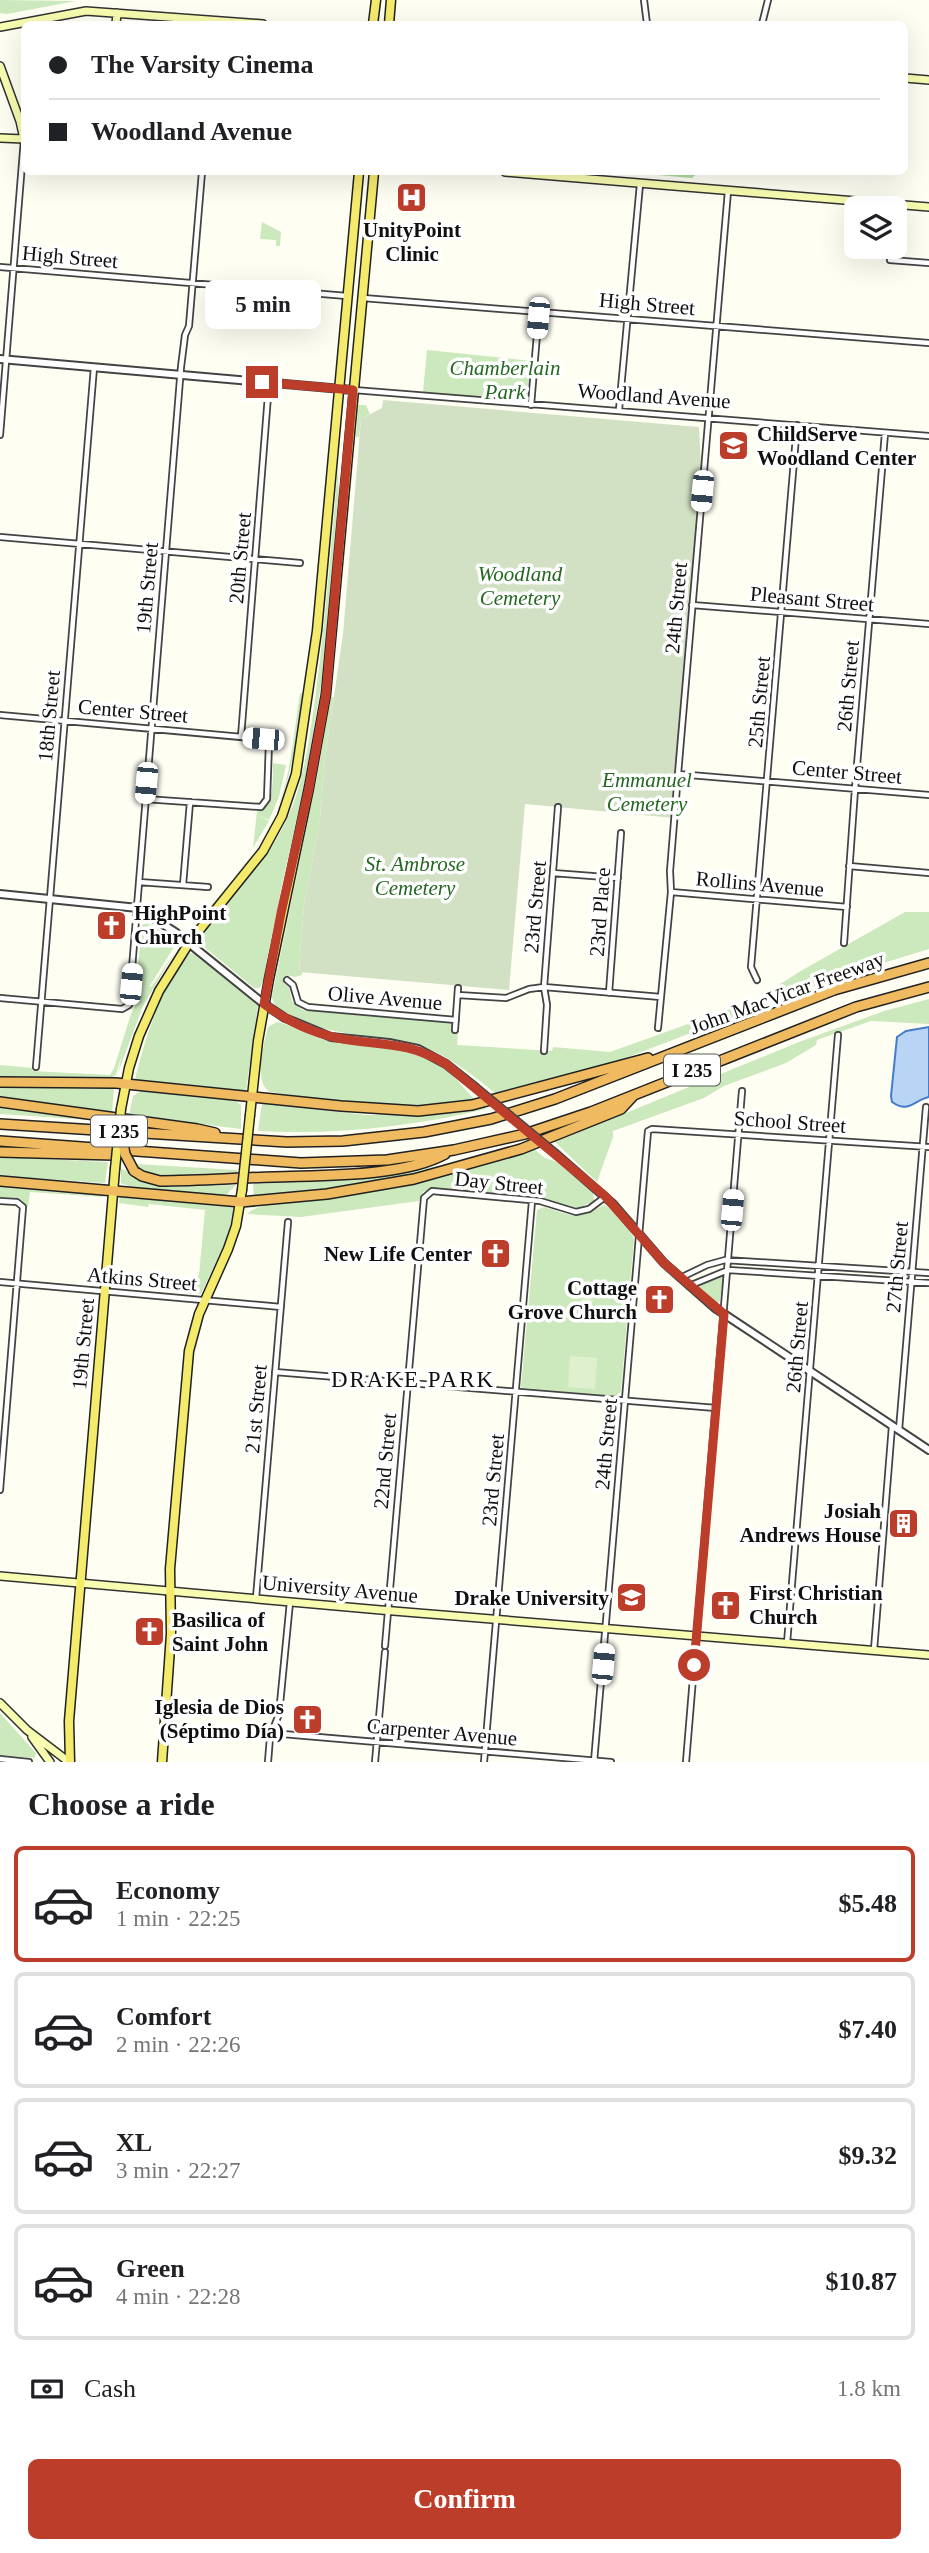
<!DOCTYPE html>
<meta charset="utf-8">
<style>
:root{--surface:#fff;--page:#f2f2f2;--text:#202124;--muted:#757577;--line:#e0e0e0;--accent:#bd3d2b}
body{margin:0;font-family:"Times New Roman",serif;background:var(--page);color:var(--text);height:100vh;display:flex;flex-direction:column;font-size:26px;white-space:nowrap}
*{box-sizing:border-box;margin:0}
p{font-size:23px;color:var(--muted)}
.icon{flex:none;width:38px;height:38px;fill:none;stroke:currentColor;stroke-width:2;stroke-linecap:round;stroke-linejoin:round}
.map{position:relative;height:1762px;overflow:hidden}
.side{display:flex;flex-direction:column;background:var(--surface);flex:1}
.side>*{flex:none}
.guide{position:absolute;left:21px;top:21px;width:887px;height:154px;border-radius:10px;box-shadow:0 7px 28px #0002;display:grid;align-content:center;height:154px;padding:0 28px;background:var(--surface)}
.tools{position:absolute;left:844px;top:196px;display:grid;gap:14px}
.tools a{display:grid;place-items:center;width:63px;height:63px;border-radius:10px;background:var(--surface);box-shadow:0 7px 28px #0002;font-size:35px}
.end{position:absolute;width:32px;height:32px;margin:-16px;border:9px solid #bd3d2b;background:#fff;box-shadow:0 0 0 4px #fff}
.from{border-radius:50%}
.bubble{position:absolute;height:49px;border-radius:10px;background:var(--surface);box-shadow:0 7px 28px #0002;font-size:23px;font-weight:700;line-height:49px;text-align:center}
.car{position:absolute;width:21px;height:42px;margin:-21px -10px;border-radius:9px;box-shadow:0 0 5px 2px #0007;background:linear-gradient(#fff 24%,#345 0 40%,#fff 0 76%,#345 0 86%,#fff 0)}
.guide b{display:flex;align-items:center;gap:24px;height:66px;font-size:26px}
.guide b+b{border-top:2px solid var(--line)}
.guide i{width:18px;height:18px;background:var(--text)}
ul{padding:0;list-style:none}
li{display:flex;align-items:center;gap:21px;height:116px;margin:0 14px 10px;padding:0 14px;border:4px solid var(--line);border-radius:10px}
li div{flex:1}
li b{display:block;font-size:26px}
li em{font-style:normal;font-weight:700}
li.selected{border-color:var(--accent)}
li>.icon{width:63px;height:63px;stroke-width:1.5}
h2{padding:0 28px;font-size:32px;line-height:84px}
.pay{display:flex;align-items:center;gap:18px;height:77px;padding:0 28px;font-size:26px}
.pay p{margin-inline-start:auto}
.cta{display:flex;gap:14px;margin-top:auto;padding:14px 28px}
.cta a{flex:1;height:80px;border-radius:10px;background:var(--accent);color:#fff;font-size:28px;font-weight:700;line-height:80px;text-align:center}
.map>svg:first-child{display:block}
.green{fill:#cce9bd}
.forest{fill:#add99c}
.cemetery{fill:#d2e1c4}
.pitch{fill:#dff0ce}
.water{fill:#b9d4f5;stroke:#427cca;stroke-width:2}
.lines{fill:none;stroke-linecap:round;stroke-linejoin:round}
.minor-casing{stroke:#434343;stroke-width:8}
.tertiary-casing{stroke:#434343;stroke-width:10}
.secondary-casing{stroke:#323232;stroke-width:10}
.primary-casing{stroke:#212121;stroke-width:11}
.motorway-casing{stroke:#212121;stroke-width:12}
.minor{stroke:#fff;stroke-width:4.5}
.tertiary{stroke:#fff;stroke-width:6}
.secondary{stroke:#f8fcb0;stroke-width:7}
.primary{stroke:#f4eb6d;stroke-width:8}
.motorway{stroke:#f0bb60;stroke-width:9}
.tertiary-bridge-casing{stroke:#434343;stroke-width:10;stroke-linecap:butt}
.primary-bridge-casing{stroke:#212121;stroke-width:11;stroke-linecap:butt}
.motorway-bridge-casing{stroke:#212121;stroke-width:12;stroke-linecap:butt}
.tertiary-bridge{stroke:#fff;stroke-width:6}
.primary-bridge{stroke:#f4eb6d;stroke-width:8}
.motorway-bridge{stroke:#f0bb60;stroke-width:9}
.route{stroke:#bd3d2b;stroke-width:9}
.labels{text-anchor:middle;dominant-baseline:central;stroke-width:7;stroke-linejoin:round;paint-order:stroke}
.shield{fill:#fff;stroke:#585858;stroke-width:2}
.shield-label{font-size:19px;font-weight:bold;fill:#101010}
.poi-label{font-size:21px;font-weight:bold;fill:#101010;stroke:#fff;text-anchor:end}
.street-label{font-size:21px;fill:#101010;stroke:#fff}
.park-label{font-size:21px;font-style:italic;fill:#236721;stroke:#fff}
.neighbourhood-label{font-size:23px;letter-spacing:2px;fill:#101010;stroke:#fff}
</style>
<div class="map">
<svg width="929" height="1762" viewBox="0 0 929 1762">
<rect width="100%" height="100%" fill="#fffef3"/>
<path class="green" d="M 0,0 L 76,1 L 7,14 L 0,13 Z
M 262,222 L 281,232 L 280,246 L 276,246 L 276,240 L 260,239 Z
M 427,350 L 533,361 L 531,405 L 423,392 Z
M 358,405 L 366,405 L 370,414 L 361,419 L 359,437 L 356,437 Z
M 338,467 L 339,500 L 323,673 L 302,799 L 281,889 L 264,979 L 260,988 L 254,988 L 198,942 C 225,899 264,868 286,821 C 303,786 308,745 314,707 C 325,627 331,547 338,467 Z
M 300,693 L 304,694 C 291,781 283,821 225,890 C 215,903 204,921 190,931 C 222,891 261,853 279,804 C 292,769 294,729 300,693 Z
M 331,697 L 334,697 L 325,759 L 320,820 L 304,905 L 299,971 L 302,972 L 302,975 L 295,977 L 286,975 L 284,983 L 289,987 L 292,1001 L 303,1010 L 452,1023 L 452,1031 L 458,1031 L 457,1045 L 552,1051 L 553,1047 L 610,1052 L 755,1000 L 799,972 L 905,912 L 929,912 L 929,949 L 838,977 L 607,1065 L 499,1096 C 476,1078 451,1057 424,1047 C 396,1036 274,1034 272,996 L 317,777 Z
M 273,763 L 286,765 L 279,797 L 269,820 L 258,815 L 269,821 L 253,848 L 257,811 C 276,806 272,779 273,763 Z
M 147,920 L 176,944 L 149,987 L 152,986 L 177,949 L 143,1006 L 118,1073 L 122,1054 L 116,1075 L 109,1079 L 0,1079 L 0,1065 L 32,1068 L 32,1071 L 110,1075 L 114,1068 L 131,1014 L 138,1000 L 131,1010 L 135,996 L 142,925 L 147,923 L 153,926 Z
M 190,953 L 195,954 L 258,1005 L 246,1091 L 135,1080 C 144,1041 162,983 190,953 Z
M 929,999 L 929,1024 L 871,1021 L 817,1040 L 816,1045 L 786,1063 L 724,1086 L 704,1098 L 613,1131 L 613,1137 L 597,1182 L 555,1142 L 799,1042 L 884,1011 Z
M 277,1022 C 295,1026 311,1037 329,1041 C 369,1050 416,1042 449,1072 C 459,1081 466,1091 475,1100 C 407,1111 338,1102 270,1092 C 253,1083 264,1043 268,1027 Z
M 0,1086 L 114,1087 L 112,1113 L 0,1098 Z
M 141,1091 L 233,1099 L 241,1105 L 241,1129 L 129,1115 L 133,1096 Z
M 262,1103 L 366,1115 L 428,1114 L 483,1106 L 486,1109 C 411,1127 336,1135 258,1131 Z
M 0,1106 L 91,1118 L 91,1120 L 0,1114 Z
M 507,1149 L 382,1181 L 325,1191 L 254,1199 L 253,1184 L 362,1178 L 439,1166 Z
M 534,1149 L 545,1158 L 557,1162 L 593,1192 L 594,1201 L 581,1207 L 574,1208 L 542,1198 L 432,1188 L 423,1192 L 419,1201 L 301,1217 L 247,1214 C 261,1200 304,1201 325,1199 C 396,1189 466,1170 534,1149 Z
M 0,1157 L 108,1162 L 105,1183 L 0,1176 Z
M 136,1164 L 237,1170 L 237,1174 C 209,1175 156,1186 136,1164 Z
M 121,1169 C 130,1170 146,1183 161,1187 L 236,1185 L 227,1194 L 220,1196 L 128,1186 L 121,1183 Z
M 0,1185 L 97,1192 L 104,1197 L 30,1192 L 28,1207 L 19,1198 L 0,1197 Z
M 120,1195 L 235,1206 L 228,1236 L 201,1294 L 190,1294 L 186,1289 L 199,1275 L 205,1210 L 149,1204 L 148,1207 L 119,1203 Z
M 604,1205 C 615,1209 629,1227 634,1239 L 621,1391 L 616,1396 L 612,1396 L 523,1388 L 521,1387 L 537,1210 L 544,1207 C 575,1216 573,1221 604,1205 Z
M 720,1275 L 723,1278 L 720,1301 L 718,1303 L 700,1290 L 699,1285 Z
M 0,1713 L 36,1753 L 35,1758 L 0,1755 Z"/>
<path class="forest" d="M 623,172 L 698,172 L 692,178 Z"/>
<path class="cemetery" d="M 383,400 L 699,427 L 702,490 L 674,818 L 525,804 L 509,990 L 299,972 L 304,905 L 320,820 L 325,759 L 343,634 L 361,419 L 382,408 Z"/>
<path class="pitch" d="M 582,1286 L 594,1287 L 592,1307 L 580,1306 Z
M 570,1356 L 597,1358 L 595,1389 L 568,1387 Z"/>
<path class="water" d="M 929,1027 L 929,1097 C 914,1100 909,1114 892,1102 L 891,1096 L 897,1037 L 906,1031 Z"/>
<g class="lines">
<defs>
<path id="minor" d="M 644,0 L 647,24
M 762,24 L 768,0
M 890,260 L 929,263
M 0,267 L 347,296
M 363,298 L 929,343
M 354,390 L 929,436
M 531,405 L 539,311
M 619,410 L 640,184
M 0,435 L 24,139
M 0,537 L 300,563
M 692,605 L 929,624
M 0,715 L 263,739 L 269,743 L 267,799 L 261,807 L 145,799
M 241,737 L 269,383
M 678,774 L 929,795
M 849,866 L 929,873
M 553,873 L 618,878
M 139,882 L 208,887
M 183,885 L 190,802
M 671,892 L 847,907
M 844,943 L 855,789 L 885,433
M 287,980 L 293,985 L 298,1002 L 308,1007 L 456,1020
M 757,980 L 751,967 L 797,425
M 609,993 L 621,833
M 458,995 L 506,998 L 529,989 L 544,987 L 661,997
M 0,998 L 122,1009 L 129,1005 L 181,367 L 185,335 L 189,326 L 202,172
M 658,1028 L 671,892 L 670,871 L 678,774 L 728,191
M 455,1030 L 458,988
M 544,1051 L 547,1005 L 544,987 L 558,807
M 36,1067 L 94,367
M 0,1201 L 17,1202 L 23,1207 L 0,1490
M 680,1278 L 707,1265 L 725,1260 L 929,1273
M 0,1282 L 281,1307
M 689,1286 L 728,1270 L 929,1283
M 275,1372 L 716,1408
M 899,1430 L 926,1107
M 256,1598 L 288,1222
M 787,1643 L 838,1035
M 385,1646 L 424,1198 L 432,1191 L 540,1201 L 576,1212 L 589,1209 L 605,1197
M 874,1650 L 892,1426
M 271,1733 L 611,1762
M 0,1759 L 29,1762
M 268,1762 L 270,1737 L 279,1714 L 290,1602
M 375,1762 L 385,1652
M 484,1762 L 532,1201
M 594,1762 L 648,1131 L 652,1129 L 929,1147
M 686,1762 L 742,1091"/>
<path id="tertiary" d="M 0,359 L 353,390
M 0,894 L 138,908 L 175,932 L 264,1004 L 285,1018 L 331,1037 L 389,1043 L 418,1049 L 446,1064 L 475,1087
M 556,1154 L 613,1204 L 664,1263 L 715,1308 L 929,1450"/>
<path id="secondary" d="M 116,24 L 117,13
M 0,27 L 86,11 L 263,24
M 0,66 L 20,121 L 24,139
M 905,78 L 929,80
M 0,138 L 24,139
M 505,172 L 929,207
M 0,1576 L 381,1610 L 929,1655
M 0,1703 L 27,1730 L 69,1762
M 32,1737 L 50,1762"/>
<path id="primary" d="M 373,24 L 376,0
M 389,24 L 391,0
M 121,1109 L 129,1068 L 139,1036 L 159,991 L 189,943 L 263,851 L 282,816 L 296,774 L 317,631 L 359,172
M 250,1115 L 258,1041 L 269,979 L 309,788 L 326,694 L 374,172
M 70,1762 L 69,1721 L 115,1169
M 162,1762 L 171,1634 L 170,1569 L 189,1351 L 199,1314 L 228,1249 L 236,1226 L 242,1190"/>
<path id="motorway" d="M 0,1082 L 116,1083 L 341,1106 L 418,1111 L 472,1105 L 648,1058
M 0,1102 L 197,1129 L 215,1133
M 0,1124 L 287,1142 L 343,1141 L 424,1132 L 491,1119 L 555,1099 L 834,990 L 929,963
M 0,1141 L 301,1163 L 387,1160 L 454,1150 L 525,1134 L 591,1112 L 856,1007 L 929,987
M 0,1152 L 113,1155
M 134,1171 L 142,1176 L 160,1181 C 198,1181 236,1178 274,1177 C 323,1175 403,1177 445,1154
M 0,1181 L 241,1202 L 327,1194 L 414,1179 L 521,1149 L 621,1109 L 634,1095"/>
</defs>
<use href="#minor" class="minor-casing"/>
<use href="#tertiary" class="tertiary-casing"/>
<use href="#secondary" class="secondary-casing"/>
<use href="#primary" class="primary-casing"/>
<use href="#motorway" class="motorway-casing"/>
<use href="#minor" class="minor"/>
<use href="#tertiary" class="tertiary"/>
<use href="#secondary" class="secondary"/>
<use href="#primary" class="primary"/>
<use href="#motorway" class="motorway"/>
<defs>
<path id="tertiary-bridge" d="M 475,1087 L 556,1154"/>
<path id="primary-bridge" d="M 115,1169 L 121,1109
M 242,1190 L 250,1115"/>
<path id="motorway-bridge" d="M 119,1122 L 125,1154 L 134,1171"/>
</defs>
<use href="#tertiary-bridge" class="tertiary-bridge-casing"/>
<use href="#primary-bridge" class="primary-bridge-casing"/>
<use href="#motorway-bridge" class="motorway-bridge-casing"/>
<use href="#tertiary-bridge" class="tertiary-bridge"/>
<use href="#primary-bridge" class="primary-bridge"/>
<use href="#motorway-bridge" class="motorway-bridge"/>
</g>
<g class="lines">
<path class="route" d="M 262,382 L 353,390 L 326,694 L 309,788 L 281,913 L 264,1004 C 287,1021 314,1034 343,1039 C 384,1046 407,1041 446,1064 L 605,1196 L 664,1263 L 724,1314 L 694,1665"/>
</g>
<defs>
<symbol id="hospital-square" viewBox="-11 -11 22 22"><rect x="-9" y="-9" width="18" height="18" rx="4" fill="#bd3d2b" stroke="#fff"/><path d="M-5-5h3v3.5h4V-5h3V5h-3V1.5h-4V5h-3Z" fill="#fff"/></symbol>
<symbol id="school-square" viewBox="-11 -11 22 22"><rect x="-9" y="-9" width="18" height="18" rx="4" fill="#bd3d2b" stroke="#fff"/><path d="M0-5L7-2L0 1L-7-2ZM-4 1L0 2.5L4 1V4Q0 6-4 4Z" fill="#fff"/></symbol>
<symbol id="church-square" viewBox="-11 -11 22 22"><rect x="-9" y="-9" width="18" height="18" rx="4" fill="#bd3d2b" stroke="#fff"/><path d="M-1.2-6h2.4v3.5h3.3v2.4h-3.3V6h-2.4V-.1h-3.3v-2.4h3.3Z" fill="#fff"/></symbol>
<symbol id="building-square" viewBox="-11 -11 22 22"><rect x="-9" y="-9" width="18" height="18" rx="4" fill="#bd3d2b" stroke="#fff"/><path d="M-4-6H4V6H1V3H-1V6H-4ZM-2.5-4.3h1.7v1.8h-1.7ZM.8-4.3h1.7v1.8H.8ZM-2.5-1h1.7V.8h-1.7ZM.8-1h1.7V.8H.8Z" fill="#fff"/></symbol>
<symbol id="university-square" viewBox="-11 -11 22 22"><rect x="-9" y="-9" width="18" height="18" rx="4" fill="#bd3d2b" stroke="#fff"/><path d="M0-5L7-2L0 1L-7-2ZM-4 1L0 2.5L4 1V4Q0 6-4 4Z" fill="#fff"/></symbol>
</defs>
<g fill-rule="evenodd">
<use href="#hospital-square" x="394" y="180" width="35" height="35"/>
<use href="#school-square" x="716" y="428" width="35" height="35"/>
<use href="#church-square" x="94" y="908" width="35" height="35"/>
<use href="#church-square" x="478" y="1236" width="35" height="35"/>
<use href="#church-square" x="642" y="1282" width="35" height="35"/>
<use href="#building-square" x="886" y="1506" width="35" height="35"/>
<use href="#university-square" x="614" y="1580" width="35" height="35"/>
<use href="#church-square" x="708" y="1588" width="35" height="35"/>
<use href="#church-square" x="132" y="1614" width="35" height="35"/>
<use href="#church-square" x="290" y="1702" width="35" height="35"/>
</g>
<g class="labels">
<g class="shield">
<rect x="664" y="1054.5" width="56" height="31" rx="5"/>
<rect x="91" y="1115.5" width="56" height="31" rx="5"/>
</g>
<g class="shield-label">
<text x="692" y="1070">I 235</text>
<text x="119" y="1131">I 235</text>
</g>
<g class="poi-label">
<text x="412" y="230" text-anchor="middle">UnityPoint<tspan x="412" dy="24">Clinic</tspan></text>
<text x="757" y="434" text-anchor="start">ChildServe<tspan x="757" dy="24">Woodland Center</tspan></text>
<text x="134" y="913" text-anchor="start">HighPoint<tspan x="134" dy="24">Church</tspan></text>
<text x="472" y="1254">New Life Center</text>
<text x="637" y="1288">Cottage<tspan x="637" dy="24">Grove Church</tspan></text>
<text x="881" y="1511">Josiah<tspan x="881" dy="24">Andrews House</tspan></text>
<text x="749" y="1593" text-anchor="start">First Christian<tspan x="749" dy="24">Church</tspan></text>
<text x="609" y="1598">Drake University</text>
<text x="172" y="1620" text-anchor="start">Basilica of<tspan x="172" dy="24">Saint John</tspan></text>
<text x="284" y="1707">Iglesia de Dios<tspan x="284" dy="24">(Séptimo Día)</tspan></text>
</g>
<g class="street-label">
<text transform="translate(70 257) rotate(5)">High Street</text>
<text transform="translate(647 304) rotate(5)">High Street</text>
<text transform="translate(654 396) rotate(4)">Woodland Avenue</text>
<text transform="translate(240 558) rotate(-85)">20th Street</text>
<text transform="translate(147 588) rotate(-85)">19th Street</text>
<text transform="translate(812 599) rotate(5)">Pleasant Street</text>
<text transform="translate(676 608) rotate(-85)">24th Street</text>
<text transform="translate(848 686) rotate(-85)">26th Street</text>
<text transform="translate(759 702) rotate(-85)">25th Street</text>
<text transform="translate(133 711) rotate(5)">Center Street</text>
<text transform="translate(49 716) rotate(-85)">18th Street</text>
<text transform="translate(847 772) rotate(5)">Center Street</text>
<text transform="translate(760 884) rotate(5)">Rollins Avenue</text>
<text transform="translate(535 907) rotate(-85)">23rd Street</text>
<text transform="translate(600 912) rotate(-86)">23rd Place</text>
<text transform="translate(787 993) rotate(-20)">John MacVicar Freeway</text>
<text transform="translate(385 998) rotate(5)">Olive Avenue</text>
<text transform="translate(790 1122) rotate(4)">School Street</text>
<text transform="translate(499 1183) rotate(6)">Day Street</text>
<text transform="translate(897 1267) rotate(-85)">27th Street</text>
<text transform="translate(142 1279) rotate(5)">Atkins Street</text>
<text transform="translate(83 1344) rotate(-85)">19th Street</text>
<text transform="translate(797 1347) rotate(-85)">26th Street</text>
<text transform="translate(256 1409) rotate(-85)">21st Street</text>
<text transform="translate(606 1444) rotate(-85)">24th Street</text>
<text transform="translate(385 1461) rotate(-85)">22nd Street</text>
<text transform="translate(493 1480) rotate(-85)">23rd Street</text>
<text transform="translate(340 1589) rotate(5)">University Avenue</text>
<text transform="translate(442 1732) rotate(5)">Carpenter Avenue</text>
</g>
<g class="park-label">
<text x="505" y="368">Chamberlain<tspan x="505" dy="24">Park</tspan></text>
<text x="520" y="574">Woodland<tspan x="520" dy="24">Cemetery</tspan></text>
<text x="647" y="780">Emmanuel<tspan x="647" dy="24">Cemetery</tspan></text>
<text x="415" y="864">St. Ambrose<tspan x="415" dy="24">Cemetery</tspan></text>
</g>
<g class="neighbourhood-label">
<text x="413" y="1379">DRAKE PARK</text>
</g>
</g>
</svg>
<div class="tools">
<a><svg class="icon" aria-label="layers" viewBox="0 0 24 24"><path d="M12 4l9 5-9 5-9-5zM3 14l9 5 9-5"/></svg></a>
</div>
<i class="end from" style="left:694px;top:1665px"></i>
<i class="end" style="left:262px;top:382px"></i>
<div class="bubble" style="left:205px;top:280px;width:116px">5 min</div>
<i class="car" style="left:538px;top:318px;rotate:185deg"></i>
<i class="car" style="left:702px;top:491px;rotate:185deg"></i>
<i class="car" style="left:263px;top:739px;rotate:275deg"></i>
<i class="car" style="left:146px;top:783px;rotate:185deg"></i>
<i class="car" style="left:131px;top:984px;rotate:5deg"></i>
<i class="car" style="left:732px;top:1210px;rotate:5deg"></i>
<i class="car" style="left:603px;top:1664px;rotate:5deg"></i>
<div class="guide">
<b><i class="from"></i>The Varsity Cinema</b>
<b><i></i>Woodland Avenue</b>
</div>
</div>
<section class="side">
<h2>Choose a ride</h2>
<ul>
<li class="selected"><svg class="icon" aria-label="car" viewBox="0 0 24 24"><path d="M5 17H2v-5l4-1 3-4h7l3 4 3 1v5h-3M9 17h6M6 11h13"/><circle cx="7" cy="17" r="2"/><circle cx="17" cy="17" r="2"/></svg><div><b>Economy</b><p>1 min · 22:25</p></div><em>$5.48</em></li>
<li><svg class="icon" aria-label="car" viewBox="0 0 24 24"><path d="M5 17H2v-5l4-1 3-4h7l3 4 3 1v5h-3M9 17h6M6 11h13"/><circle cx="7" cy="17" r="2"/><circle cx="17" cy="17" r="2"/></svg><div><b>Comfort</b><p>2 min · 22:26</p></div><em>$7.40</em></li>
<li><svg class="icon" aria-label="car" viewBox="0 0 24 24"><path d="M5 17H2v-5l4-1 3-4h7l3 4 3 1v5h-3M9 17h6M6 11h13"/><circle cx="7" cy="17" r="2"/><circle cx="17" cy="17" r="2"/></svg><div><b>XL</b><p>3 min · 22:27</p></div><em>$9.32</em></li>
<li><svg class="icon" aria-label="car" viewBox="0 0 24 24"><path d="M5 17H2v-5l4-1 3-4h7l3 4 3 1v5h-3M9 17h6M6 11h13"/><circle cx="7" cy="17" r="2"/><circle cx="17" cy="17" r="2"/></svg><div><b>Green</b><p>4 min · 22:28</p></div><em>$10.87</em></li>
</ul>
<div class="pay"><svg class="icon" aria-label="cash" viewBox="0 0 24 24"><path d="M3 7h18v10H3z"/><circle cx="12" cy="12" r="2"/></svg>Cash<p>1.8 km</p></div>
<div class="cta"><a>Confirm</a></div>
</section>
